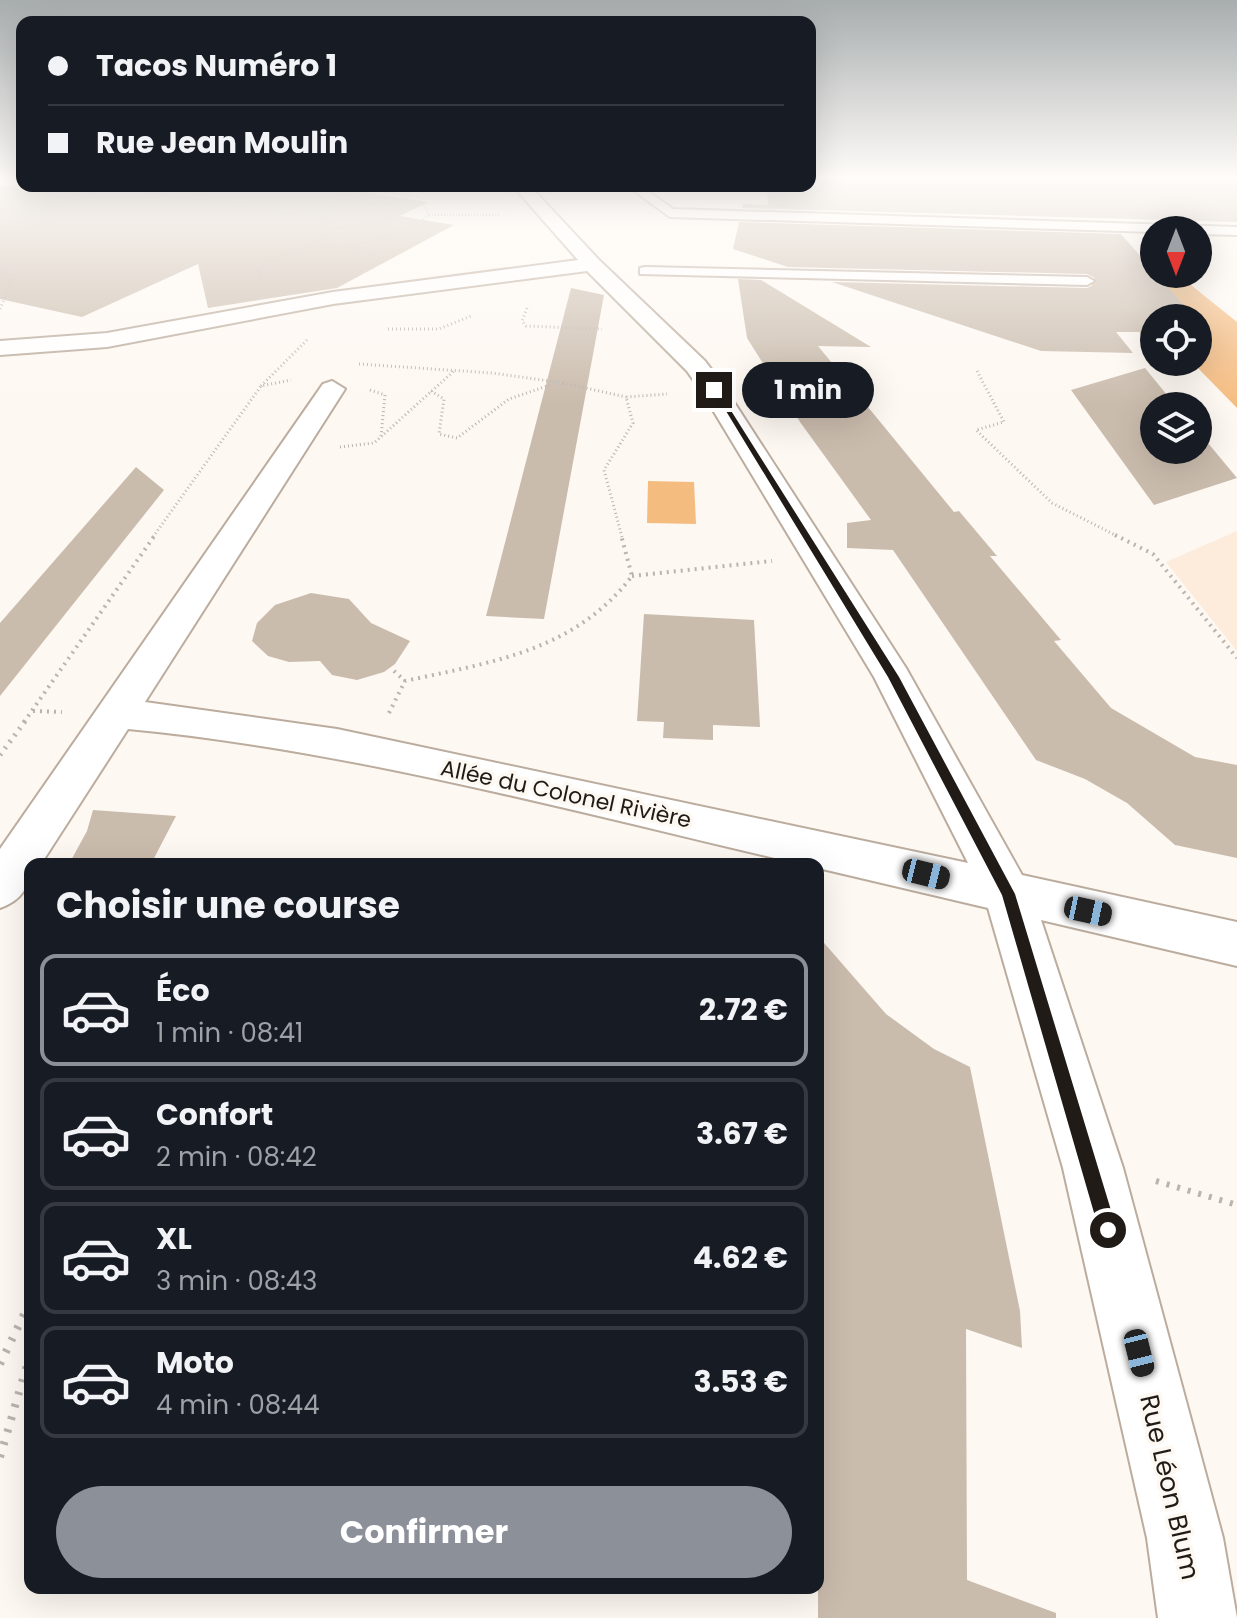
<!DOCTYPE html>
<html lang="fr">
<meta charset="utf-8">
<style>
:root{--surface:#171b24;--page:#242831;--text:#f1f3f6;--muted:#9ea1a6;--line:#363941;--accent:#8c9099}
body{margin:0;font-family:Poppins,sans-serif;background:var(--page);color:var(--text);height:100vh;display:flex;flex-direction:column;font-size:30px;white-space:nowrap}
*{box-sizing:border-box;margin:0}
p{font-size:26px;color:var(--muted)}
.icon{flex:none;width:44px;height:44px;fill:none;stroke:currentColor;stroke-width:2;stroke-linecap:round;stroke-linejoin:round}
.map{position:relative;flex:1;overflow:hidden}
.drawer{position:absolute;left:24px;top:858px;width:800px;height:736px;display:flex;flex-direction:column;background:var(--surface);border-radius:16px;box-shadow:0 8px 32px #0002}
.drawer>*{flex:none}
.banner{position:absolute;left:16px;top:16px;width:800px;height:176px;border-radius:16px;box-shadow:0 8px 32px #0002;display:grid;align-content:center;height:176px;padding:0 32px;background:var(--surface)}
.needle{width:52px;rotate:180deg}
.controls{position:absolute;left:1140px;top:216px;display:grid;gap:16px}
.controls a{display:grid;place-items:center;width:72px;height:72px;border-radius:50%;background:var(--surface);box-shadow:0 8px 32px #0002;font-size:40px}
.end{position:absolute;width:36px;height:36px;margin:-18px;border:10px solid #201b16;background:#fff;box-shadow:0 0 0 4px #fff}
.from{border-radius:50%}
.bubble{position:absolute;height:56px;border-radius:28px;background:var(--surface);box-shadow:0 8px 32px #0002;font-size:26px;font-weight:700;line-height:56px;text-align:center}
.car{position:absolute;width:24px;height:48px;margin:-24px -12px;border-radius:10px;box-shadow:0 0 6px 2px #0007;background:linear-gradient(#222 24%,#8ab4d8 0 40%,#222 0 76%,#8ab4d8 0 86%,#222 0)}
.banner b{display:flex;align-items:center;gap:28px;height:76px;font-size:30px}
.banner b+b{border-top:2px solid var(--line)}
.banner i{width:20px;height:20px;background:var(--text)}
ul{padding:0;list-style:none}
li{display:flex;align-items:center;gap:24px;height:112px;margin:0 16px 12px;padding:0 16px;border:4px solid var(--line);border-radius:16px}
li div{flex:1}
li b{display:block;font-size:30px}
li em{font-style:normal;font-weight:700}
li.active{border-color:var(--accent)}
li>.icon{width:72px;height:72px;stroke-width:1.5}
h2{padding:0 32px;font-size:36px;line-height:96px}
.action{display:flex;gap:16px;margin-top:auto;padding:16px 32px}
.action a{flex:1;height:92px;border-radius:48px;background:var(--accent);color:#fff;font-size:32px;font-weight:700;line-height:92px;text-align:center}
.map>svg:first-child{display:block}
.built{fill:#fdecdb}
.green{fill:#f5bc80}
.building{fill:#cabcad}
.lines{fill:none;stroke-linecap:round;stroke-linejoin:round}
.service-casing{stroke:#bbac9e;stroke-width:4}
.minor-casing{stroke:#bbac9e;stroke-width:4}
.path-far5{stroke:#bab4ae;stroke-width:2;stroke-dasharray:1 2;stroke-linecap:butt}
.path-far4{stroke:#bab4ae;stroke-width:3;stroke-dasharray:1 3;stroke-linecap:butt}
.path-far3{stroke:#bab4ae;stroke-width:4;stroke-dasharray:2 5;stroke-linecap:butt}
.path-far2{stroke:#bab4ae;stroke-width:5;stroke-dasharray:2 6;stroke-linecap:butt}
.path-far1{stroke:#bab4ae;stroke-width:6;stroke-dasharray:3 8;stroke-linecap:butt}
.path{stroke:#bab4ae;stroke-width:8;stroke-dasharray:3 10;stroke-linecap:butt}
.service{fill:#fff;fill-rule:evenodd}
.minor{fill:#fff;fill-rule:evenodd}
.route{fill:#201b16}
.labels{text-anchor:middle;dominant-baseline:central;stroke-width:7;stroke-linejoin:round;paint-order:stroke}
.street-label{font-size:22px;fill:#201b16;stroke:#fef8f2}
.near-street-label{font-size:26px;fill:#201b16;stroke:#fef8f2}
</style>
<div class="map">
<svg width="1237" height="1618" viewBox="0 0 1237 1618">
<rect width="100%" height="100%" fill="#fef8f2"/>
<path class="built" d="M 1237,531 L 1237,651 L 1166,562 Z"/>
<path class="green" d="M 1085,278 L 1186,281 L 1237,322 L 1237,408 L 1192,362 L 1198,362 L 1198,318 L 1154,318 L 1154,347 Z
M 648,481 L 694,482 L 696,524 L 647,523 Z"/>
<path class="building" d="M 819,178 L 1237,178 L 1237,222 L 742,208 L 743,204 L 768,205 L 767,186 L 820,186 Z
M 0,186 L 323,186 L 428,202 L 400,216 L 454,225 L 337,288 L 208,308 L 198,264 L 82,317 L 0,299 Z
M 739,222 L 1121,234 L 1195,318 L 1154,318 L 1154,332 L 1116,332 L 1133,353 L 1041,351 L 832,282 L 1087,288 L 1095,284 L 1095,278 L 1087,274 L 788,267 L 733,249 Z
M 738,279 L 761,280 L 871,347 L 818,346 L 954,512 L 959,511 L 997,556 L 990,556 L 1061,640 L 1054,641 L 1111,708 L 1195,757 L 1237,765 L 1237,858 L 1175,845 L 1127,803 L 1085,779 L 1036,760 L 893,550 L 847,548 L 847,523 L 871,520 L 800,422 L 747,338 Z
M 571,288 L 604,295 L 544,619 L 486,616 Z
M 1145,368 L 1176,406 L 1154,406 L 1154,450 L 1198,450 L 1198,431 L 1237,478 L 1154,505 L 1071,390 Z
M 136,467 L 164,490 L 0,696 L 0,623 Z
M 311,593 L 349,599 L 371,623 L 410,641 L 395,664 L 384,672 L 357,680 L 332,675 L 320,661 L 289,662 L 268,656 L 252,641 L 257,623 L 275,605 Z
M 644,614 L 754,620 L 760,727 L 713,725 L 713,740 L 663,738 L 664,722 L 637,721 Z
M 93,810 L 176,816 L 151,864 L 69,864 L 87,831 Z
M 818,936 L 886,1014 L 934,1049 L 970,1067 L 1020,1311 L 1022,1348 L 966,1329 L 967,1580 L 1056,1613 L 1056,1618 L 818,1618 Z"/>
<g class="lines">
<defs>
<path id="service" d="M 627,186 L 641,186 L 673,209 L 1237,227 L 1237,235 L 1198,234 L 1198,230 L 1154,232 L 670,217 Z
M 645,267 L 1087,277 L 1094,281 L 1087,285 L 640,274 L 640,268 Z"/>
<path id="minor" d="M 513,186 L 530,186 L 599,260 L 705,361 L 723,385 L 906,668 L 1022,875 L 1237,922 L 1237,966 L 1041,920 L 1123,1168 L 1223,1538 L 1237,1618 L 1158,1618 L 1147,1538 L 1063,1168 L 988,908 L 818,868 L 818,864 L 800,864 C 581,813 351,750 128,729 L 41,864 L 30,864 C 30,887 22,900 0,908 L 0,849 L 323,384 L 332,381 L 345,389 L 145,702 L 337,729 L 968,863 L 874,677 L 702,392 L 687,371 L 587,271 L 333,304 L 107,347 L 0,355 L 0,341 L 107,333 L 333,292 L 578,260 Z"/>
</defs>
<use href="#service" class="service-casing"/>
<use href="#minor" class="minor-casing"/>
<path class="path-far5" d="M 114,186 L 284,214 L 320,211
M 339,202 L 390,204 L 397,208 L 388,220 L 339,227
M 0,209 L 32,215 L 114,187
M 429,215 L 501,215
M 356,245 L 357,252 L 375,255
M 308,247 C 352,247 393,241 429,215 L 420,197 L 370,191
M 0,270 L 5,272
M 258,272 L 268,260 L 307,247 L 339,227 L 324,221 L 320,211 L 378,186"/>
<path class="path-far4" d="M 256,270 L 262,277
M 527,308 L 522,321 L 526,326 L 602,329
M 0,309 L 14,276 L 0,270
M 388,329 L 439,329 L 471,316
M 359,364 L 492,373 L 564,383
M 977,371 L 1004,422 L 976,430 L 1052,503 L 1119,537
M 563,383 L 626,397
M 261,386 L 307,340
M 370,390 L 385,395 L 381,437
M 431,391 L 444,399 L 439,434 L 457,438 L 509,399 L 553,384
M 340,447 L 374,443 L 454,371
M 153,537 L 261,386 L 291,380
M 622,537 L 604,470 L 633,423 L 626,397 L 667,394"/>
<path class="path-far3" d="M 1115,535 L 1153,554 L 1237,658
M 632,576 L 772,561
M 394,671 L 405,681
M 33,711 L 62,712
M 389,713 L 405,681 C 492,662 575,651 632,576 L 621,535
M 24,722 L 155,535"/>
<path class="path-far2" d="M 0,755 L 26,720"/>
<path class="path-far1" d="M 1156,1181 L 1237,1205"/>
<path class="path" d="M 0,1364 L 30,1302
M 0,1457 L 30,1355"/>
<use href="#service" class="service"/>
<use href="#minor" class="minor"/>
</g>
<linearGradient id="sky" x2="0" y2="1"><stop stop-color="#a8adae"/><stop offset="0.44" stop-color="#fffcf9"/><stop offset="1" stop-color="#fffcf9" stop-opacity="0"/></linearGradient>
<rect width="1237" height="404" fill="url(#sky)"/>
<path class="route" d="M 712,388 L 718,390 L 899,677 L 1015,894 L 1117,1230 L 1115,1236 L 1108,1239 L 1099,1230 L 1002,895 L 888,677 Z"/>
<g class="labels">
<g class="street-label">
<text transform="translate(566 794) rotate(12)">Allée du Colonel Rivière</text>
</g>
<g class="near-street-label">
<text transform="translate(1170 1487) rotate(77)">Rue Léon Blum</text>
</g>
</g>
</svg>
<div class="controls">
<a><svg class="needle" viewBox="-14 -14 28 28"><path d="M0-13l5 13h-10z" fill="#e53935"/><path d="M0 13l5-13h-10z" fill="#9ea1a6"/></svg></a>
<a><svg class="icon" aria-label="locate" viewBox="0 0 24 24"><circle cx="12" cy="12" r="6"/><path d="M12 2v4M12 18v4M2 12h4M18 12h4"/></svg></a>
<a><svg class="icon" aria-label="layers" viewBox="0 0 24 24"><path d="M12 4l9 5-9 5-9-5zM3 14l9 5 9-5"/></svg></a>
</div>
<i class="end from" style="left:1108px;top:1230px"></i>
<i class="end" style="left:714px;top:390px"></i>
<div class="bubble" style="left:742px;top:362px;width:132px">1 min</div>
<i class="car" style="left:926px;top:874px;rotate:104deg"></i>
<i class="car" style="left:1088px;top:911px;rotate:102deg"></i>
<i class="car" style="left:1139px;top:1353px;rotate:166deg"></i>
<div class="banner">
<b><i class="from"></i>Tacos Numéro 1</b>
<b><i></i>Rue Jean Moulin</b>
</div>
<section class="drawer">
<h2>Choisir une course</h2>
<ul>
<li class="active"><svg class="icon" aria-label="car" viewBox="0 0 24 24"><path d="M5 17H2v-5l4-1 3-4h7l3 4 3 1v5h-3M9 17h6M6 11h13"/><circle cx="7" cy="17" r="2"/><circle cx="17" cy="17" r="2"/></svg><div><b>Éco</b><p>1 min · 08:41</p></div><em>2.72 €</em></li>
<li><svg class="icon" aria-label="car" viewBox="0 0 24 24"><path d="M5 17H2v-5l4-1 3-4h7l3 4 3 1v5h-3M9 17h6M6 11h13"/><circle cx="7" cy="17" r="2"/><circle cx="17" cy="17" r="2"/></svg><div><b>Confort</b><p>2 min · 08:42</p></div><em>3.67 €</em></li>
<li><svg class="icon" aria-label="car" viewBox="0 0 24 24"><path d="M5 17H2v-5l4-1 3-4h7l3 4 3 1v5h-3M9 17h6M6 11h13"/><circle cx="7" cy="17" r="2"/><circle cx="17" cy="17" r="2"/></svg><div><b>XL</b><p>3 min · 08:43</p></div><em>4.62 €</em></li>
<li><svg class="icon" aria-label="car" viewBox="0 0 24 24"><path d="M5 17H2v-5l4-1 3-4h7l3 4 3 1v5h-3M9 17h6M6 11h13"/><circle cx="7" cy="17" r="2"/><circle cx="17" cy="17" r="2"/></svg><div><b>Moto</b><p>4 min · 08:44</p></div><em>3.53 €</em></li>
</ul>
<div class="action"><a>Confirmer</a></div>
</section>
</div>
